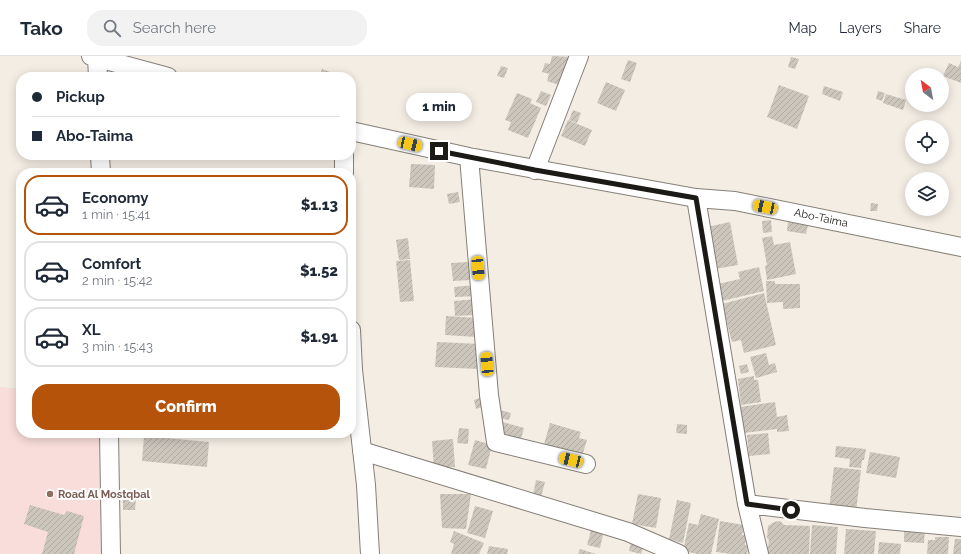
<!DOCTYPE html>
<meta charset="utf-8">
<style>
:root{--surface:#fff;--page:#f2f2f3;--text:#1f2937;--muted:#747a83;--line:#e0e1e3;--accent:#b45309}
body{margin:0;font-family:Raleway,sans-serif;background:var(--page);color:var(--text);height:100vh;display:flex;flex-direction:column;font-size:15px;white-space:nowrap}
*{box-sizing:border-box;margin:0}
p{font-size:13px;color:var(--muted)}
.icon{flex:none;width:22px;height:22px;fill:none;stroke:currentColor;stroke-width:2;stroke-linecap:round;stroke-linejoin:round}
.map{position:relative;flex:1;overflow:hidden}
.drawer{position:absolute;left:16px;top:112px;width:340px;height:270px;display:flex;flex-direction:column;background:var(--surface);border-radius:16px;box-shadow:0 2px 10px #0003}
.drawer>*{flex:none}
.banner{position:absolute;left:16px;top:16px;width:340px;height:88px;border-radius:16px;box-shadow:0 2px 10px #0003;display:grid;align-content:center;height:88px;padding:0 16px;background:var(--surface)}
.needle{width:26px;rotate:328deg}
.controls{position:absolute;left:905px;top:12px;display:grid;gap:8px}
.controls a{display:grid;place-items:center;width:44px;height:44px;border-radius:50%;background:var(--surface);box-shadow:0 2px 10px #0003;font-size:20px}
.end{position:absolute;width:18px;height:18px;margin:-9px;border:5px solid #1c1a17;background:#fff;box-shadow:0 0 0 2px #fff}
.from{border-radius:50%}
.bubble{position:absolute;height:28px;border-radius:14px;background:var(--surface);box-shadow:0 2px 10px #0003;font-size:13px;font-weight:800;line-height:28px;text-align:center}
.car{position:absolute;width:12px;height:24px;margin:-12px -6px;border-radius:5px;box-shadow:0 0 3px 1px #0007;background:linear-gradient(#f5c518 24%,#345 0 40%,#f5c518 0 76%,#345 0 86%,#f5c518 0)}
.banner b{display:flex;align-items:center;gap:14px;height:38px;font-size:15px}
.banner b+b{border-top:1px solid var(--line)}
.banner i{width:10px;height:10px;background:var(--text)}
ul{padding:7px 0 0;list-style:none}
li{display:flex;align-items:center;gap:12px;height:60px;margin:0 8px 6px;padding:0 8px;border:2px solid var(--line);border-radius:16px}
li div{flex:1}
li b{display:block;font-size:15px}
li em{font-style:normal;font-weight:800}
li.selected{border-color:var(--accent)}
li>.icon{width:36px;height:36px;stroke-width:1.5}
.primary-button{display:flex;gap:8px;margin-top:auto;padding:8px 16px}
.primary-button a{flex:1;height:46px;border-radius:16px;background:var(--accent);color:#fff;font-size:16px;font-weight:800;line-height:46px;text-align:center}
header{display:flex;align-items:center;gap:24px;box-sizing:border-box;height:56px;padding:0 20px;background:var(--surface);border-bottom:1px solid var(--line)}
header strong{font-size:19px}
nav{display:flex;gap:22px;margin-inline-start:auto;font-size:14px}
.search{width:280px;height:36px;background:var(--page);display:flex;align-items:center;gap:10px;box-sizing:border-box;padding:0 14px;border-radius:16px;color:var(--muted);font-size:15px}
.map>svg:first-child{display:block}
.education{fill:#f8ddda}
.building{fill:url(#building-hatch)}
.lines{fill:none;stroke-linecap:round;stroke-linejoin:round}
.minor-casing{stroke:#857f77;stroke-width:20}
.minor{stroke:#fff;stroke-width:18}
.route{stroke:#1c1a17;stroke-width:5}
.education-dot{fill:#8d6e63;stroke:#fff;stroke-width:1.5}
.labels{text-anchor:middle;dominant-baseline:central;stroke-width:4;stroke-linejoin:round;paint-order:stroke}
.street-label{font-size:11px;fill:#1c1a17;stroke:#fff}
.education-label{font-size:11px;font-weight:bold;fill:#785e54;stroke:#fff;text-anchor:start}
</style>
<header>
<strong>Tako</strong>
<div class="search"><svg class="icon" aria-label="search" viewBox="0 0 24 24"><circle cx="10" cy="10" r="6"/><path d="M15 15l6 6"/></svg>Search here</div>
<nav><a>Map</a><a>Layers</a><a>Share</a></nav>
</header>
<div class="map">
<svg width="961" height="498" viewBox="0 0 961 498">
<defs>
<pattern id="building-hatch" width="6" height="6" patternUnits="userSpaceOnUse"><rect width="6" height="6" fill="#ccc6bd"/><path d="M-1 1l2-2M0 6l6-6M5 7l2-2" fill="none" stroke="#afaaa2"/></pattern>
</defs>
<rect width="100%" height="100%" fill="#f4ede4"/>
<path class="education" d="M 0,331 L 21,333 L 21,377 L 99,377 L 101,498 L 0,498 Z"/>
<path class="building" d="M 552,0 L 572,1 L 562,30 L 547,25 L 549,18 L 542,16 L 545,7 L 550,8 Z
M 791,1 L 799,3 L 795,13 L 788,11 Z
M 628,4 L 637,7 L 630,26 L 621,23 Z
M 961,5 L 961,27 L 943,20 L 949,7 L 958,11 Z
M 501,10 L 508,12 L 504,22 L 497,20 Z
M 322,13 L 330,16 L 328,21 L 319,21 Z
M 606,26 L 625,34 L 616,55 L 597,47 Z
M 779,29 L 809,40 L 797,73 L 767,61 Z
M 824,30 L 843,36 L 840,45 L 822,38 Z
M 541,35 L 551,39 L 546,50 L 536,46 Z
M 878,35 L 885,37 L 882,45 L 876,43 Z
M 517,37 L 532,43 L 530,47 L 541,52 L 528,82 L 508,74 L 511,66 L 505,64 Z
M 886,38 L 906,44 L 903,54 L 883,47 Z
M 573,54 L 581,57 L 577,67 L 569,64 Z
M 568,64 L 592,74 L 585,90 L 561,80 Z
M 411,108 L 435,109 L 434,133 L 409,131 Z
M 458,136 L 460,146 L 449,148 L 447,138 Z
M 871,147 L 878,148 L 877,155 L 870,155 Z
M 771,164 L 772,176 L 763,177 L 762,165 Z
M 730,166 L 738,209 L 715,213 L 707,171 Z
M 788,166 L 808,169 L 806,178 L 787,175 Z
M 772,180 L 774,189 L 790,186 L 796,218 L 767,224 L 765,210 L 767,209 L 762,182 Z
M 408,182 L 410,203 L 399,204 L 396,184 Z
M 410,204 L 414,245 L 400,246 L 396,205 Z
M 468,206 L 470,224 L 453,225 L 451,207 Z
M 759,211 L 764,235 L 722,245 L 718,228 L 740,223 L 738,216 Z
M 766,225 L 775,225 L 775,228 L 800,228 L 800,252 L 783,253 L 783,246 L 767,247 Z
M 476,229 L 477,240 L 455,241 L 454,231 Z
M 764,237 L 776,289 L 744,297 L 741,284 L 732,286 L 722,248 Z
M 476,243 L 477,259 L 455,260 L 454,245 Z
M 446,260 L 478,262 L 476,281 L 445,279 Z
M 437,286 L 480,288 L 479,313 L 435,311 Z
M 766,297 L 769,309 L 775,307 L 777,316 L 756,322 L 750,301 Z
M 747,308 L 749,316 L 741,318 L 739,310 Z
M 754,320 L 754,324 L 758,324 L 761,346 L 741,349 L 738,323 Z
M 482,341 L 485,350 L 476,353 L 474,344 Z
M 775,346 L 777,361 L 787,359 L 789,375 L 777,376 L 777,373 L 744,377 L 740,351 Z
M 500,354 L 511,357 L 509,364 L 498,362 Z
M 499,365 L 524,372 L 520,386 L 500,382 Z
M 550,367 L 581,376 L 579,382 L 587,384 L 581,403 L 543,392 Z
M 677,368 L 687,369 L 687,378 L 676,377 Z
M 459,372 L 469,373 L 468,388 L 457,387 Z
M 768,377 L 770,398 L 749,400 L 747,379 Z
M 144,380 L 209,386 L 207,411 L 142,405 Z
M 453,383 L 455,411 L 434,412 L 432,385 Z
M 475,384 L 492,389 L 486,413 L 468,409 Z
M 836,390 L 866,393 L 864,404 L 862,404 L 861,412 L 849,411 L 850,403 L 835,401 Z
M 870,396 L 900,401 L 896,422 L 866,417 Z
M 834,411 L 861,414 L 856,456 L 829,453 Z
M 536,424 L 545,426 L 541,441 L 533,439 Z
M 440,438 L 471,438 L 466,473 L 442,472 Z
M 638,438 L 661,442 L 656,472 L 632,468 Z
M 123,441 L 136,441 L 135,454 L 123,454 Z
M 677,444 L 691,447 L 683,487 L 669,483 Z
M 30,449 L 64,459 L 67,455 L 84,460 L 74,498 L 42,498 L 48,476 L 24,468 Z
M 475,450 L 493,455 L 485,482 L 467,477 Z
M 701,458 L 719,463 L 711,498 L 698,498 L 683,495 L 689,467 L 698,469 Z
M 720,465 L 744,469 L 742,479 L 746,479 L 745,489 L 748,490 L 747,498 L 731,498 L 716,496 Z
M 780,465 L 784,469 L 810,470 L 809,498 L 766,498 L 765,492 L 768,491 L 769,484 L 767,482 L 768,470 L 774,466 Z
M 812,469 L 838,471 L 836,498 L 810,498 Z
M 592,471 L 604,474 L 600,492 L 587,489 Z
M 904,472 L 925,473 L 924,487 L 904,486 Z
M 846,473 L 876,475 L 874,498 L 844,498 Z
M 454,475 L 484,487 L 479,498 L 451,498 L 454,488 L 450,486 Z
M 935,481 L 949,481 L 948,498 L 927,498 L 928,484 L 935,484 Z
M 955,483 L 961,483 L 961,498 L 953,498 Z
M 631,486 L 644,489 L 641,498 L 629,495 Z
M 879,486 L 901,488 L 900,498 L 878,498 Z
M 489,490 L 508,493 L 507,498 L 487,498 Z
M 580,493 L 596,498 L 578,498 Z"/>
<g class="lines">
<defs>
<path id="minor" d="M 91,0 L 168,21
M 97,2 L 98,21
M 351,75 L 469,101 L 696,142 L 735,145 L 961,191
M 100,99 L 101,117
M 344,99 L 344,117
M 469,101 L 489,339 L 496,386 L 586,408
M 535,114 L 579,0
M 696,142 L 747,448 L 759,498
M 351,274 L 353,314 L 366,429 L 370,498
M 109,377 L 111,498
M 362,395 L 628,476 L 679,498
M 747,448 L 865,462 L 961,471"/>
</defs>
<use href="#minor" class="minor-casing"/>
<use href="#minor" class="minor"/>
</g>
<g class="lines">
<path class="route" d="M 439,95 L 535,114 L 696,142 L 747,448 L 791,454"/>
</g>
<circle class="education-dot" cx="50" cy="438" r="4"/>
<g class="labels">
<g class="street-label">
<text transform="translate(821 162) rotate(12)">Abo-Taima</text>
</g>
<g class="education-label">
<text x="58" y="438">Road Al Mostqbal</text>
</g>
</g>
</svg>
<div class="controls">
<a><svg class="needle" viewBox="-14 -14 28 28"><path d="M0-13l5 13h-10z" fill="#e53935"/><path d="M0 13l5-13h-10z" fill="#747a83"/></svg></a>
<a><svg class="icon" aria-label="locate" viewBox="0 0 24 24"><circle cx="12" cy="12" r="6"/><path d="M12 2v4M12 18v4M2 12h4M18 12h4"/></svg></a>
<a><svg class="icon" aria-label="layers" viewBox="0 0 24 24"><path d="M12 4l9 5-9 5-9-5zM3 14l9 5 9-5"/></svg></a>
</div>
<i class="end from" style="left:791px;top:454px"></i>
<i class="end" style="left:439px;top:95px"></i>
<div class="bubble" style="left:406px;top:37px;width:66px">1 min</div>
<i class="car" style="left:410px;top:88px;rotate:103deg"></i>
<i class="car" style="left:765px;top:151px;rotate:282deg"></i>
<i class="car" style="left:478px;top:212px;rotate:175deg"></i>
<i class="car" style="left:487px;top:308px;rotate:355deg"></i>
<i class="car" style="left:571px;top:404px;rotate:284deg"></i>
<div class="banner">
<b><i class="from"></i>Pickup</b>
<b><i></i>Abo-Taima</b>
</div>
<section class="drawer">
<ul>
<li class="selected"><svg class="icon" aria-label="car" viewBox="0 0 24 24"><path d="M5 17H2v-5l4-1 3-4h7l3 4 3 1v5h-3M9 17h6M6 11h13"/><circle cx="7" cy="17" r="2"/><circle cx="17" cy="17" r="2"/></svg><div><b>Economy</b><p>1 min · 15:41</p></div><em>$1.13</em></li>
<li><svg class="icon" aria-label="car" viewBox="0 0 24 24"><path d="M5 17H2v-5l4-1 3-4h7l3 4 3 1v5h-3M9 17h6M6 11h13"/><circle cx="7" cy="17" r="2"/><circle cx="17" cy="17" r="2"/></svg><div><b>Comfort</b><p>2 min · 15:42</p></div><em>$1.52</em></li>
<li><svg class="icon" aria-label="car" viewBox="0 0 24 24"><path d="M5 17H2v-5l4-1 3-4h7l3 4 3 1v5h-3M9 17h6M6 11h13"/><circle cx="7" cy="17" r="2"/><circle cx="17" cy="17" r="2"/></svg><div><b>XL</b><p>3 min · 15:43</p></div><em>$1.91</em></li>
</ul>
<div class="primary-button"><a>Confirm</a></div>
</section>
</div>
